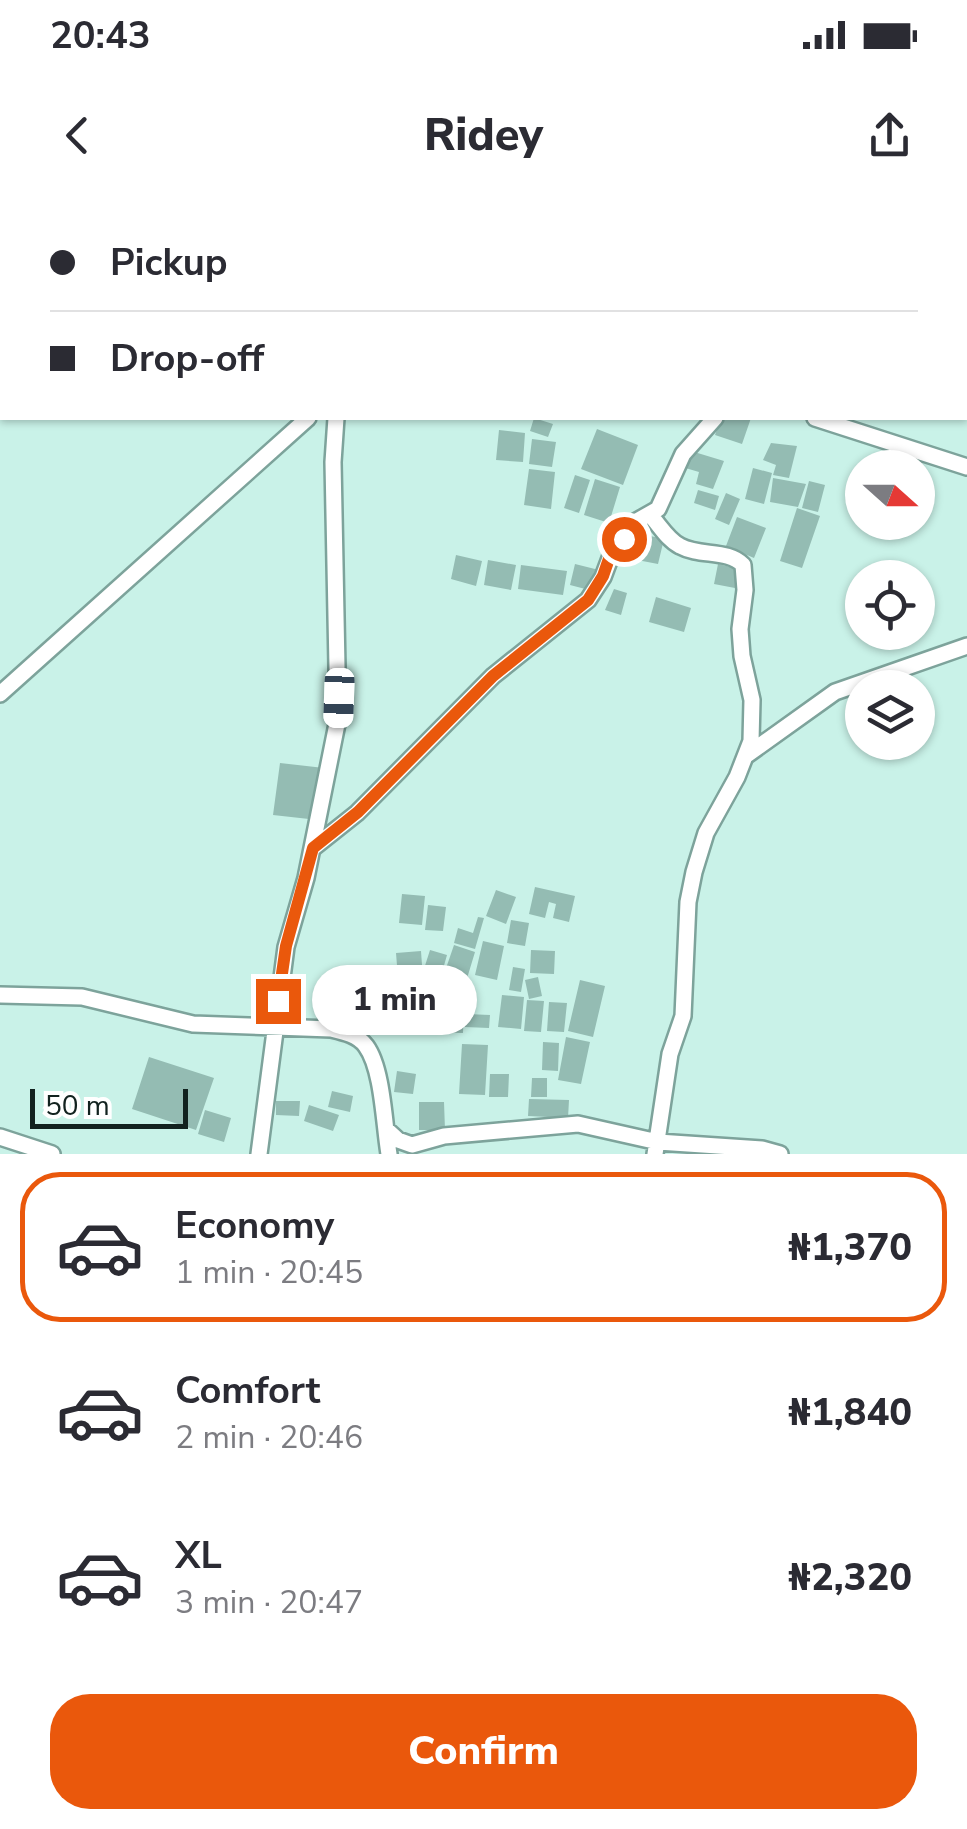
<!DOCTYPE html>
<meta charset="utf-8">
<style>
:root{--surface:#fff;--page:#f2f2f3;--text:#2b2b33;--muted:#7c7c81;--line:#e1e1e2;--accent:#ea580c}
body{margin:0;font-family:"Nunito Sans",sans-serif;background:var(--page);color:var(--text);height:100vh;display:flex;flex-direction:column;font-size:38px;white-space:nowrap}
*{box-sizing:border-box;margin:0}
p{font-size:32px;color:var(--muted)}
.icon{flex:none;width:55px;height:55px;fill:none;stroke:currentColor;stroke-width:2;stroke-linecap:round;stroke-linejoin:round}
.map{position:relative;height:954px;overflow:hidden}
.drawer{display:flex;flex-direction:column;background:var(--surface);flex:1}
.drawer>*{flex:none}
.hud{position:absolute;left:0px;top:0px;width:968px;height:220px;box-shadow:0 2px 8px #0004;display:grid;align-content:center;height:220px;padding:0 50px;background:var(--surface)}
.needle{width:65px;rotate:111deg}
.fabs{position:absolute;left:845px;top:250px;display:grid;gap:20px}
.fabs a{display:grid;place-items:center;width:90px;height:90px;border-radius:50%;background:var(--surface);box-shadow:0 2px 8px #0004;font-size:50px}
.scale{position:absolute;left:30px;bottom:25px;width:158px;box-sizing:border-box;padding-left:10px;border:5px solid #12221f;border-top:0;font-size:28px;line-height:35px;white-space:nowrap;color:#12221f;-webkit-text-stroke:8px #fff;paint-order:stroke}
.end{position:absolute;width:45px;height:45px;margin:-22px;border:12px solid #ea580c;background:#fff;box-shadow:0 0 0 5px #fff}
.from{border-radius:50%}
.bubble{position:absolute;height:70px;border-radius:35px;background:var(--surface);box-shadow:0 2px 8px #0004;font-size:32px;font-weight:800;line-height:70px;text-align:center}
.car{position:absolute;width:30px;height:60px;margin:-30px -15px;border-radius:12px;box-shadow:0 0 8px 2px #0007;background:linear-gradient(#fff 24%,#345 0 40%,#fff 0 76%,#345 0 86%,#fff 0)}
.hud b{display:flex;align-items:center;gap:35px;height:95px;font-size:38px}
.hud b+b{border-top:2px solid var(--line)}
.hud i{width:25px;height:25px;background:var(--text)}
ul{padding:18px 0 0;list-style:none}
li{display:flex;align-items:center;gap:30px;height:150px;margin:0 20px 15px;padding:0 30px;border:5px solid transparent;border-radius:40px}
li div{flex:1}
li b{display:block;font-size:38px}
li em{font-style:normal;font-weight:800}
li.current{border-color:var(--accent)}
li>.icon{width:90px;height:90px;stroke-width:1.5}
.cta{display:flex;gap:20px;margin-top:auto;padding:20px 50px}
.cta a{flex:1;height:115px;border-radius:40px;background:var(--accent);color:#fff;font-size:40px;font-weight:800;line-height:115px;text-align:center}
.status{display:flex;justify-content:space-between;align-items:center;height:70px;padding:0 50px;background:var(--surface);direction:ltr}
.status svg{height:28px;fill:currentColor}
header{display:flex;justify-content:space-between;align-items:center;height:130px;padding:0 50px;background:var(--surface);font-size:45px;font-weight:800}
.map>svg:first-child{display:block}
.building{fill:#94bcb3}
.lines{fill:none;stroke-linecap:round;stroke-linejoin:round}
.minor-casing{stroke:#7da39b;stroke-width:20}
.minor{stroke:#fff;stroke-width:15}
.route{stroke:#ea580c;stroke-width:12}
</style>
<div class="status"><b>20:43</b><svg viewBox="0 0 49 12"><path d="M0 12V9h3v3zM5 12V6h3v6zM10 12V3h3v9zM15 12V0h3v12zM26 1h20v11H26zM47 4h2v5h-2z"/></svg></div>
<header><svg class="icon" aria-label="back" viewBox="0 0 24 24"><path d="M15 5l-7 7 7 7"/></svg>Ridey<svg class="icon" aria-label="share" viewBox="0 0 24 24"><path d="M12 15V3M7 8l5-5 5 5M5 13v7h14v-7"/></svg></header>
<div class="map">
<svg width="967" height="954" viewBox="0 0 967 954">
<rect width="100%" height="100%" fill="#c9f2e8"/>
<path class="building" d="M 534,218 L 553,224 L 548,237 L 530,231 Z
M 721,218 L 751,218 L 742,244 L 715,235 Z
M 597,229 L 638,245 L 623,285 L 581,269 Z
M 499,230 L 525,233 L 523,262 L 496,260 Z
M 532,239 L 556,242 L 552,267 L 529,264 Z
M 771,243 L 797,246 L 789,278 L 773,275 L 776,265 L 763,260 Z
M 691,251 L 724,261 L 713,289 L 696,284 L 699,272 L 682,267 Z
M 753,268 L 772,273 L 764,304 L 745,299 Z
M 529,269 L 555,272 L 551,309 L 524,305 Z
M 575,275 L 590,280 L 579,313 L 564,308 Z
M 773,278 L 806,284 L 798,307 L 770,302 Z
M 595,279 L 620,287 L 609,323 L 584,315 Z
M 809,281 L 825,285 L 818,312 L 802,308 Z
M 698,290 L 719,296 L 715,310 L 694,303 Z
M 726,293 L 740,299 L 729,325 L 715,319 Z
M 797,308 L 820,316 L 802,368 L 780,361 Z
M 737,317 L 766,328 L 754,358 L 726,346 Z
M 637,333 L 664,339 L 658,364 L 632,359 Z
M 456,355 L 482,361 L 476,386 L 451,379 Z
M 488,360 L 516,365 L 511,390 L 484,385 Z
M 575,364 L 599,370 L 593,391 L 570,385 Z
M 718,364 L 739,369 L 735,388 L 714,384 Z
M 521,365 L 567,371 L 563,395 L 518,389 Z
M 614,389 L 627,393 L 621,415 L 605,410 Z
M 656,397 L 691,408 L 684,432 L 649,422 Z
M 280,563 L 324,568 L 318,620 L 273,615 Z
M 535,687 L 575,696 L 569,722 L 553,718 L 556,704 L 549,702 L 545,718 L 529,714 Z
M 496,690 L 516,697 L 506,724 L 486,716 Z
M 402,694 L 425,696 L 422,725 L 399,723 Z
M 428,705 L 446,707 L 443,731 L 425,730 Z
M 478,717 L 484,718 L 475,749 L 454,743 L 458,728 L 473,733 Z
M 511,720 L 529,723 L 525,746 L 507,743 Z
M 483,741 L 504,746 L 497,780 L 475,775 Z
M 454,745 L 475,752 L 465,785 L 443,777 Z
M 430,750 L 447,755 L 441,776 L 423,772 Z
M 531,750 L 555,751 L 554,774 L 530,773 Z
M 421,751 L 422,765 L 413,766 L 414,777 L 398,778 L 396,753 Z
M 513,767 L 525,769 L 521,792 L 509,790 Z
M 371,768 L 371,795 L 343,795 L 342,769 Z
M 538,777 L 542,796 L 529,799 L 525,780 Z
M 580,780 L 605,786 L 593,837 L 568,831 Z
M 502,795 L 524,797 L 521,829 L 498,827 Z
M 360,796 L 374,800 L 367,826 L 353,822 Z
M 419,799 L 464,800 L 463,833 L 418,832 Z
M 527,800 L 544,801 L 541,832 L 524,831 Z
M 375,802 L 394,802 L 393,821 L 411,821 L 411,830 L 374,830 Z
M 549,802 L 567,803 L 564,832 L 547,831 Z
M 466,814 L 490,815 L 489,828 L 465,827 Z
M 566,837 L 590,842 L 581,884 L 558,880 Z
M 543,842 L 559,843 L 558,871 L 542,870 Z
M 462,844 L 488,845 L 485,895 L 459,894 Z
M 149,857 L 214,878 L 196,930 L 132,909 Z
M 397,871 L 416,874 L 413,894 L 394,892 Z
M 490,874 L 509,874 L 508,897 L 489,897 Z
M 532,878 L 547,878 L 547,897 L 531,897 Z
M 332,891 L 353,896 L 350,912 L 328,907 Z
M 529,899 L 569,900 L 568,918 L 528,916 Z
M 276,901 L 300,901 L 299,916 L 276,915 Z
M 419,902 L 444,902 L 445,930 L 419,930 Z
M 309,905 L 339,915 L 333,931 L 304,921 Z
M 205,910 L 231,918 L 224,942 L 198,934 Z"/>
<g class="lines">
<defs>
<path id="minor" d="M 236,0 L 242,2
M 321,0 L 321,2
M 482,2 L 483,0
M 673,2 L 674,0
M 965,41 L 967,39
M 815,218 L 967,267
M 651,316 C 660,326 668,340 680,346 C 700,357 728,349 743,365 L 745,390 L 740,429 L 742,456 L 752,500 L 751,541 L 737,577 L 706,633 L 694,672 L 688,702 L 683,816 L 670,854 L 655,954
M 0,494 L 308,218
M 747,555 L 835,492 L 967,446
M 313,648 L 357,613 L 493,476 L 588,400 L 603,377 L 615,345 L 630,333 L 635,322 L 658,309 L 683,254 L 715,218
M 0,795 L 82,797 L 193,824 L 331,829 C 344,832 358,835 366,846 C 383,869 384,925 389,954
M 386,929 L 398,940 L 412,945 L 444,936 L 578,924 L 658,942 L 762,949 L 780,954
M 0,937 L 52,954
M 259,954 L 286,747 L 306,678 L 338,519 L 333,262 L 336,218"/>
</defs>
<use href="#minor" class="minor-casing"/>
<use href="#minor" class="minor"/>
</g>
<g class="lines">
<path class="route" d="M 278,801 L 286,746 L 313,648 L 358,612 L 493,476 L 588,400 L 603,376 L 611,353 L 624,339"/>
</g>
</svg>
<div class="fabs">
<a><svg class="needle" viewBox="-14 -14 28 28"><path d="M0-13l5 13h-10z" fill="#e53935"/><path d="M0 13l5-13h-10z" fill="#7c7c81"/></svg></a>
<a><svg class="icon" aria-label="locate" viewBox="0 0 24 24"><circle cx="12" cy="12" r="6"/><path d="M12 2v4M12 18v4M2 12h4M18 12h4"/></svg></a>
<a><svg class="icon" aria-label="layers" viewBox="0 0 24 24"><path d="M12 4l9 5-9 5-9-5zM3 14l9 5 9-5"/></svg></a>
</div>
<div class="scale">50 m</div>
<i class="end from" style="left:624px;top:339px"></i>
<i class="end" style="left:278px;top:801px"></i>
<div class="bubble" style="left:312px;top:765px;width:165px">1 min</div>
<i class="car" style="left:339px;top:498px;rotate:182deg"></i>
<div class="hud">
<b><i class="from"></i>Pickup</b>
<b><i></i>Drop-off</b>
</div>
</div>
<section class="drawer">
<ul>
<li class="current"><svg class="icon" aria-label="car" viewBox="0 0 24 24"><path d="M5 17H2v-5l4-1 3-4h7l3 4 3 1v5h-3M9 17h6M6 11h13"/><circle cx="7" cy="17" r="2"/><circle cx="17" cy="17" r="2"/></svg><div><b>Economy</b><p>1 min · 20:45</p></div><em>₦1,370</em></li>
<li><svg class="icon" aria-label="car" viewBox="0 0 24 24"><path d="M5 17H2v-5l4-1 3-4h7l3 4 3 1v5h-3M9 17h6M6 11h13"/><circle cx="7" cy="17" r="2"/><circle cx="17" cy="17" r="2"/></svg><div><b>Comfort</b><p>2 min · 20:46</p></div><em>₦1,840</em></li>
<li><svg class="icon" aria-label="car" viewBox="0 0 24 24"><path d="M5 17H2v-5l4-1 3-4h7l3 4 3 1v5h-3M9 17h6M6 11h13"/><circle cx="7" cy="17" r="2"/><circle cx="17" cy="17" r="2"/></svg><div><b>XL</b><p>3 min · 20:47</p></div><em>₦2,320</em></li>
</ul>
<div class="cta"><a>Confirm</a></div>
</section>
